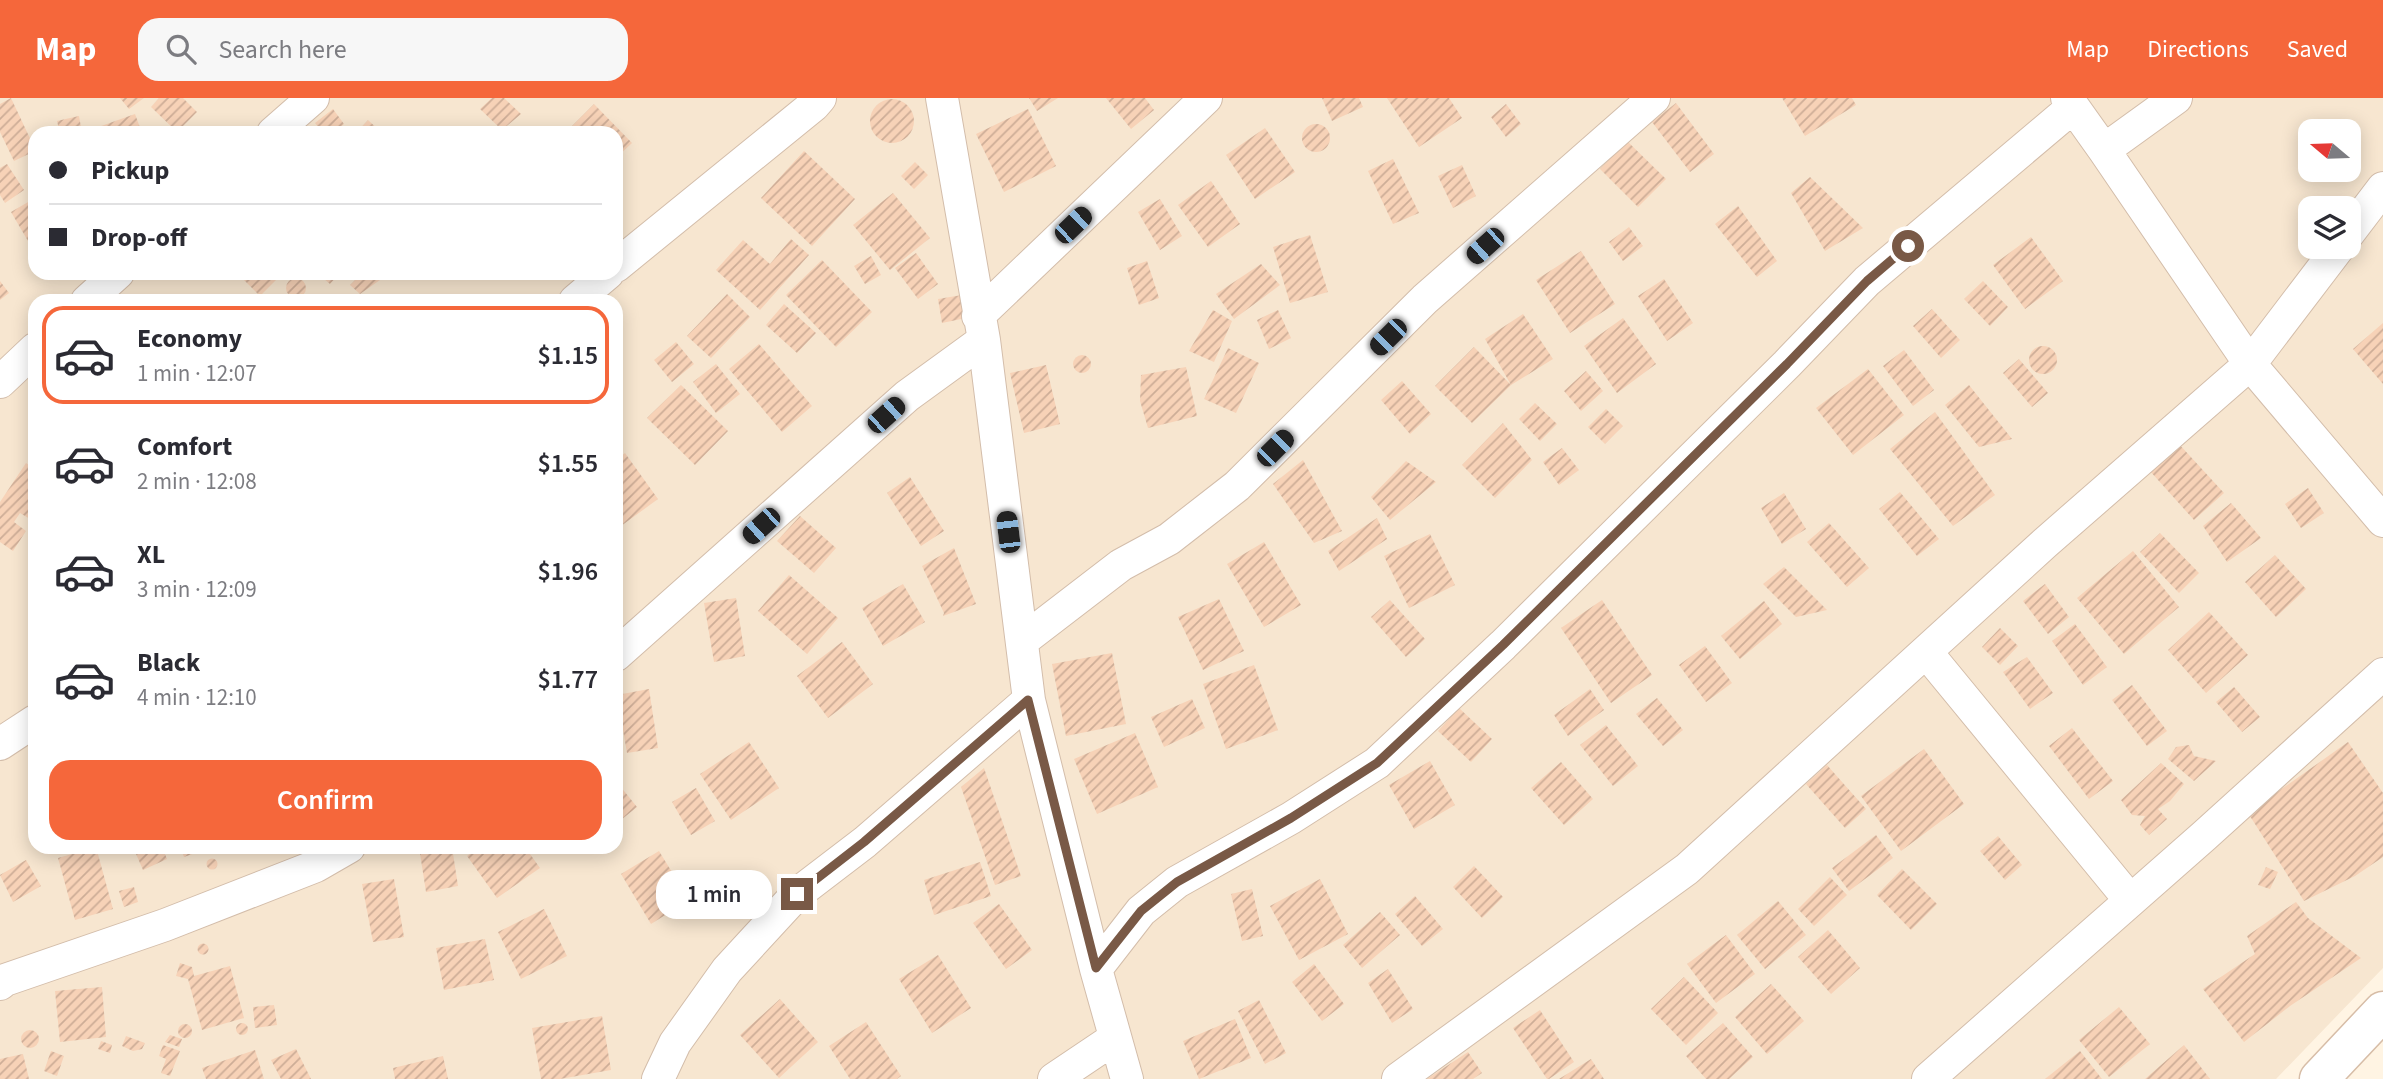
<!DOCTYPE html>
<meta charset="utf-8">
<style>
:root{--surface:#fff;--page:#f7f7f7;--text:#2b2b33;--muted:#7c7c81;--line:#e1e1e2;--accent:#f5673b}
body{margin:0;font-family:"Source Sans 3",sans-serif;background:var(--page);color:var(--text);height:100vh;display:flex;flex-direction:column;font-size:26px;white-space:nowrap}
*{box-sizing:border-box;margin:0}
p{font-size:23px;color:var(--muted)}
.icon{flex:none;width:38px;height:38px;fill:none;stroke:currentColor;stroke-width:2;stroke-linecap:round;stroke-linejoin:round}
.map{position:relative;flex:1;overflow:hidden}
.sheet{position:absolute;left:28px;top:196px;width:595px;height:560px;display:flex;flex-direction:column;background:var(--surface);border-radius:21px;box-shadow:0 4px 18px #0003}
.sheet>*{flex:none}
.top-card{position:absolute;left:28px;top:28px;width:595px;height:154px;border-radius:21px;box-shadow:0 4px 18px #0003;display:grid;align-content:center;height:154px;padding:0 21px;background:var(--surface)}
.needle{width:46px;rotate:289deg}
.tools{position:absolute;left:2298px;top:21px;display:grid;gap:14px}
.tools a{display:grid;place-items:center;width:63px;height:63px;border-radius:14px;background:var(--surface);box-shadow:0 4px 18px #0003;font-size:35px}
.end{position:absolute;width:32px;height:32px;margin:-16px;border:9px solid #795946;background:#fff;box-shadow:0 0 0 4px #fff}
.from{border-radius:50%}
.bubble{position:absolute;height:49px;border-radius:21px;background:var(--surface);box-shadow:0 4px 18px #0003;font-size:23px;font-weight:600;line-height:49px;text-align:center}
.car{position:absolute;width:21px;height:42px;margin:-21px -10px;border-radius:9px;box-shadow:0 0 5px 2px #0007;background:linear-gradient(#222 24%,#8ab4d8 0 40%,#222 0 76%,#8ab4d8 0 86%,#222 0)}
.top-card b{display:flex;align-items:center;gap:24px;height:66px;font-size:26px}
.top-card b+b{border-top:2px solid var(--line)}
.top-card i{width:18px;height:18px;background:var(--text)}
ul{padding:12px 0 0;list-style:none}
li{display:flex;align-items:center;gap:21px;height:98px;margin:0 14px 10px;padding:0 7px;border:4px solid transparent;border-radius:21px}
li div{flex:1}
li b{display:block;font-size:26px}
li em{font-style:normal;font-weight:600}
li.selected{border-color:var(--accent)}
li>.icon{width:63px;height:63px;stroke-width:1.5}
.cta{display:flex;gap:14px;margin-top:auto;padding:14px 21px}
.cta a{flex:1;height:80px;border-radius:21px;background:var(--accent);color:#fff;font-size:28px;font-weight:600;line-height:80px;text-align:center}
header{display:flex;align-items:center;gap:42px;box-sizing:border-box;height:98px;padding:0 35px;background:var(--accent);color:#fff}
header strong{font-size:33px}
nav{display:flex;gap:38px;margin-inline-start:auto;font-size:24px}
.search{width:490px;height:63px;background:var(--page);display:flex;align-items:center;gap:18px;box-sizing:border-box;padding:0 24px;border-radius:21px;color:var(--muted);font-size:26px}
.map>svg:first-child{display:block}
.residential{fill:#f7e6d0;fill-rule:evenodd}
.building{fill:url(#building-hatch)}
.lines{fill:none;stroke-linecap:round;stroke-linejoin:round}
.street-casing{stroke:#d3bdaa;stroke-width:34}
.secondary-casing{stroke:#d7bda7;stroke-width:41}
.street{stroke:#fff;stroke-width:32}
.secondary{stroke:#fff;stroke-width:38}
.route{stroke:#795946;stroke-width:9}
</style>
<header>
<strong>Map</strong>
<div class="search"><svg class="icon" aria-label="search" viewBox="0 0 24 24"><circle cx="10" cy="10" r="6"/><path d="M15 15l6 6"/></svg>Search here</div>
<nav><a>Map</a><a>Directions</a><a>Saved</a></nav>
</header>
<div class="map">
<svg width="2383" height="981" viewBox="0 0 2383 981">
<defs>
<pattern id="building-hatch" width="6" height="6" patternUnits="userSpaceOnUse" patternTransform="scale(1.75)"><rect width="6" height="6" fill="#f7d2b7"/><path d="M-1 1l2-2M0 6l6-6M5 7l2-2" fill="none" stroke="#cdad97"/></pattern>
</defs>
<rect width="100%" height="100%" fill="#fff4e3"/>
<path class="residential" d="M 0,0 L 2383,0 L 2383,870 L 2276,981 L 0,981 ZM 2310,33 L 2348,33 L 2348,72 L 2310,72 ZM 35,35 L 616,35 L 616,175 L 35,175 ZM 2310,110 L 2348,110 L 2348,149 L 2310,149 ZM 35,203 L 616,203 L 616,749 L 35,749 Z"/>
<path class="building" d="M 11,0 L 35,51 L 35,53 L 14,63 L 0,34 L 0,6 Z
M 120,0 L 144,0 L 129,11 Z
M 159,0 L 183,0 L 197,14 L 177,34 L 151,9 Z
M 492,0 L 504,0 L 521,16 L 502,32 L 480,11 Z
M 1029,0 L 1058,0 L 1037,13 Z
M 1106,0 L 1145,0 L 1154,12 L 1131,31 Z
M 1322,0 L 1359,0 L 1363,9 L 1332,23 Z
M 1387,0 L 1449,0 L 1462,20 L 1419,49 Z
M 1782,0 L 1852,0 L 1856,7 L 1805,38 Z
M870 23a22 22 0 1 1 44 0a22 22 0 1 1-44 0Z
M 1676,5 L 1714,56 L 1690,74 L 1652,24 Z
M 594,6 L 632,45 L 616,60 L 616,35 L 565,35 Z
M 1506,6 L 1521,26 L 1506,39 L 1491,19 Z
M 333,11 L 344,26 L 333,35 L 323,35 L 315,25 Z
M 1028,11 L 1056,68 L 1004,94 L 976,36 Z
M 135,16 L 142,35 L 91,35 L 90,32 Z
M 79,18 L 82,35 L 60,35 L 57,23 Z
M 368,22 L 382,35 L 356,35 Z
M1302 40a14 14 0 1 1 28 0a14 14 0 1 1-28 0Z
M 1265,30 L 1295,74 L 1255,101 L 1226,57 Z
M 1627,43 L 1666,81 L 1638,109 L 1600,71 Z
M 804,53 L 855,101 L 812,148 L 761,100 Z
M 1393,61 L 1419,115 L 1393,126 L 1368,73 Z
M 915,64 L 928,77 L 914,91 L 901,78 Z
M 7,66 L 24,92 L 5,105 L 0,97 L 0,70 Z
M 1462,67 L 1476,98 L 1453,110 L 1438,78 Z
M 1810,79 L 1863,130 L 1825,153 L 1791,95 Z
M 1211,83 L 1240,126 L 1208,149 L 1178,107 Z
M 893,95 L 930,140 L 890,172 L 853,127 Z
M 35,100 L 35,155 L 11,114 Z
M 1160,101 L 1182,138 L 1160,152 L 1138,114 Z
M 1738,108 L 1777,163 L 1757,179 L 1715,126 Z
M 1629,129 L 1643,148 L 1623,163 L 1609,144 Z
M 1310,137 L 1328,194 L 1290,205 L 1273,149 Z
M 2031,139 L 2063,183 L 2025,211 L 1993,167 Z
M 791,141 L 809,157 L 760,212 L 716,172 L 743,142 L 770,166 Z
M 1581,153 L 1615,206 L 1570,235 L 1536,182 Z
M 916,155 L 938,186 L 918,201 L 895,170 Z
M 871,158 L 881,177 L 865,186 L 854,168 Z
M 822,162 L 872,214 L 836,249 L 786,197 Z
M 1147,163 L 1159,200 L 1139,207 L 1127,170 Z
M 1261,166 L 1280,187 L 1234,221 L 1216,196 Z
M 237,175 L 277,175 L 280,178 L 260,198 Z
M 317,175 L 340,175 L 330,186 Z
M 362,175 L 390,175 L 360,196 L 350,187 Z
M286 190a10 10 0 1 1 20 0a10 10 0 1 1-20 0Z
M 1664,181 L 1693,225 L 1667,243 L 1638,198 Z
M 0,183 L 9,195 L 0,202 Z
M 1983,183 L 2008,209 L 1990,228 L 1964,201 Z
M 727,196 L 750,219 L 711,260 L 687,238 Z
M 962,197 L 966,220 L 942,225 L 938,201 Z
M 784,206 L 816,235 L 797,255 L 766,227 Z
M 1932,211 L 1960,242 L 1941,260 L 1913,228 Z
M 1213,212 L 1232,223 L 1214,264 L 1189,253 Z
M 1278,212 L 1291,240 L 1269,251 L 1257,222 Z
M 1523,216 L 1553,261 L 1511,287 L 1472,325 L 1435,288 L 1474,249 L 1511,287 L 1485,241 Z
M 1623,220 L 1656,266 L 1617,295 L 1584,248 Z
M 2383,225 L 2383,286 L 2353,251 Z
M 676,244 L 694,266 L 672,284 L 654,262 Z
M 759,246 L 812,308 L 782,334 L 729,271 Z
M2029 262a14 14 0 1 1 28 0a14 14 0 1 1-28 0Z
M 1228,250 L 1259,265 L 1236,315 L 1204,301 Z
M 1904,252 L 1934,292 L 1913,308 L 1883,268 Z
M1073 266a9 9 0 1 1 18 0a9 9 0 1 1-18 0Z
M 2019,261 L 2048,295 L 2032,309 L 2003,275 Z
M 716,266 L 740,296 L 716,315 L 693,284 Z
M 1046,267 L 1060,326 L 1024,335 L 1010,275 Z
M 1186,269 L 1197,318 L 1148,330 L 1140,303 L 1141,277 Z
M 1868,271 L 1904,317 L 1853,357 L 1816,310 Z
M 1586,273 L 1603,293 L 1581,313 L 1564,293 Z
M 1402,283 L 1431,316 L 1410,336 L 1381,302 Z
M 681,287 L 728,333 L 695,367 L 647,320 Z
M 1969,287 L 2012,341 L 1979,349 L 1945,307 Z
M 1535,305 L 1557,326 L 1540,343 L 1519,321 Z
M 1606,311 L 1623,328 L 1605,346 L 1588,329 Z
M 1935,314 L 1995,397 L 1953,428 L 1890,351 Z
M 1503,325 L 1532,362 L 1495,400 L 1462,367 Z
M 2178,345 L 2224,395 L 2194,422 L 2149,372 Z
M 1562,350 L 1579,372 L 1559,387 L 1543,364 Z
M 625,355 L 658,401 L 621,428 L 616,420 L 616,362 Z
M 1303,362 L 1342,433 L 1314,445 L 1273,386 Z
M 1406,363 L 1436,384 L 1390,422 L 1371,399 Z
M 26,365 L 35,371 L 35,424 L 20,415 L 14,424 L 26,433 L 13,453 L 0,444 L 0,404 Z
M 910,379 L 944,433 L 921,448 L 887,395 Z
M 2308,390 L 2324,415 L 2301,430 L 2285,406 Z
M 1900,394 L 1939,441 L 1917,458 L 1879,411 Z
M 1784,395 L 1806,431 L 1782,446 L 1761,410 Z
M 2231,405 L 2261,440 L 2227,464 L 2203,428 Z
M 800,418 L 836,450 L 814,475 L 777,443 Z
M 1377,420 L 1387,441 L 1339,473 L 1328,453 Z
M 1829,425 L 1869,470 L 1847,489 L 1807,444 Z
M 2160,435 L 2199,475 L 2179,495 L 2140,454 Z
M 1430,436 L 1455,487 L 1409,510 L 1384,458 Z
M 1264,444 L 1301,507 L 1264,529 L 1227,466 Z
M 954,450 L 976,506 L 943,518 L 944,515 L 922,468 Z
M 2133,453 L 2179,509 L 2124,556 L 2077,500 Z
M 2275,457 L 2306,491 L 2276,519 L 2245,484 Z
M 1784,469 L 1827,512 L 1796,519 L 1763,486 Z
M 789,477 L 838,520 L 807,556 L 758,513 Z
M 903,486 L 925,524 L 883,548 L 862,510 Z
M 2045,486 L 2069,519 L 2048,536 L 2023,503 Z
M 736,500 L 745,558 L 714,564 L 704,505 Z
M 1219,501 L 1244,553 L 1203,572 L 1178,519 Z
M 1390,502 L 1425,541 L 1406,559 L 1371,519 Z
M 1602,502 L 1652,577 L 1611,605 L 1561,530 Z
M 1764,503 L 1782,526 L 1740,561 L 1721,538 Z
M 2209,514 L 2248,557 L 2206,595 L 2168,552 Z
M 2075,526 L 2107,569 L 2083,587 L 2052,543 Z
M 2000,530 L 2018,548 L 2000,567 L 1982,549 Z
M 842,544 L 873,586 L 828,620 L 797,578 Z
M 1705,548 L 1732,585 L 1706,604 L 1679,567 Z
M 1112,555 L 1126,626 L 1066,638 L 1052,566 Z
M 2027,559 L 2053,595 L 2030,611 L 2003,574 Z
M 1254,567 L 1278,632 L 1226,651 L 1203,586 Z
M 2132,587 L 2167,633 L 2147,648 L 2112,602 Z
M 2234,589 L 2260,619 L 2242,634 L 2216,604 Z
M 649,591 L 658,650 L 627,655 L 617,597 Z
M 1590,591 L 1604,612 L 1568,638 L 1554,617 Z
M 1657,600 L 1683,632 L 1663,648 L 1636,616 Z
M 1192,601 L 1205,630 L 1164,649 L 1151,619 Z
M 1459,610 L 1492,641 L 1471,664 L 1438,633 Z
M 1606,627 L 1638,668 L 1613,688 L 1580,647 Z
M 2072,630 L 2113,683 L 2089,701 L 2049,648 Z
M 1135,635 L 1158,689 L 1097,716 L 1074,661 Z
M 749,644 L 779,690 L 731,722 L 700,676 Z
M 2348,644 L 2383,695 L 2383,759 L 2355,778 L 2304,803 L 2248,715 Z
M 2189,647 L 2194,658 L 2216,663 L 2194,683 L 2168,661 L 2176,649 Z
M 1924,651 L 1964,706 L 1901,753 L 1861,698 Z
M 1430,663 L 1455,707 L 1414,731 L 1389,687 Z
M 1561,664 L 1593,701 L 1564,727 L 1531,690 Z
M 2161,665 L 2184,686 L 2170,703 L 2158,711 L 2167,721 L 2149,737 L 2140,727 L 2145,718 L 2132,717 L 2121,702 Z
M 1827,667 L 1866,711 L 1845,730 L 1806,686 Z
M 984,670 L 1021,778 L 995,787 L 961,689 Z
M 616,683 L 637,709 L 616,726 Z
M 696,690 L 715,723 L 691,737 L 672,704 Z
M 1876,737 L 1893,760 L 1849,793 L 1832,770 Z
M 1998,738 L 2022,767 L 2005,782 L 1980,753 Z
M 59,749 L 75,749 L 75,753 L 61,756 Z
M 96,749 L 113,811 L 75,822 L 58,760 Z
M 133,749 L 162,749 L 167,761 L 143,772 Z
M 180,749 L 212,749 L 184,759 Z
M 419,749 L 452,749 L 458,788 L 426,794 Z
M 479,749 L 525,749 L 540,770 L 497,800 L 467,758 Z
M 659,753 L 689,802 L 651,826 L 621,776 Z
M206.5 766a5.5 5.5 0 1 1 11 0a5.5 5.5 0 1 1-11 0Z
M 26,762 L 41,788 L 13,804 L 0,777 Z
M 980,764 L 991,798 L 934,817 L 924,782 Z
M 1474,768 L 1503,799 L 1482,820 L 1453,789 Z
M 2266,769 L 2278,774 L 2270,791 L 2258,787 Z
M 1902,771 L 1937,806 L 1911,832 L 1877,797 Z
M 1830,779 L 1847,797 L 1814,828 L 1798,811 Z
M 394,781 L 404,839 L 373,844 L 362,786 Z
M 1320,781 L 1348,836 L 1299,862 L 1270,808 Z
M 134,789 L 138,804 L 124,809 L 119,793 Z
M 1252,791 L 1263,838 L 1242,843 L 1231,796 Z
M 1415,798 L 1443,831 L 1422,848 L 1395,816 Z
M 1778,803 L 1806,837 L 1765,871 L 1737,837 Z
M 2296,804 L 2308,820 L 2361,860 L 2290,908 L 2244,944 L 2203,891 L 2255,856 L 2247,838 Z
M 999,806 L 1032,852 L 1006,871 L 973,825 Z
M 544,811 L 567,858 L 521,881 L 498,834 Z
M 1380,814 L 1400,837 L 1362,870 L 1343,847 Z
M 1828,832 L 1860,870 L 1831,896 L 1798,859 Z
M 1726,837 L 1755,876 L 1716,905 L 1687,866 Z
M 485,841 L 494,882 L 444,892 L 436,850 Z
M197.5 851a5.5 5.5 0 1 1 11 0a5.5 5.5 0 1 1-11 0Z
M 938,857 L 971,910 L 932,935 L 899,881 Z
M 180,865 L 192,869 L 194,878 L 230,868 L 244,920 L 202,932 L 188,881 L 176,878 Z
M 1314,866 L 1344,906 L 1322,923 L 1292,884 Z
M 1388,871 L 1413,911 L 1392,925 L 1368,885 Z
M 1684,879 L 1718,915 L 1686,947 L 1651,911 Z
M 1771,886 L 1804,923 L 1767,956 L 1735,919 Z
M 102,889 L 106,939 L 60,944 L 55,893 Z
M 780,901 L 818,944 L 779,980 L 740,937 Z
M 1259,902 L 1286,955 L 1265,966 L 1238,913 Z
M 274,907 L 277,927 L 255,930 L 253,909 Z
M 2119,909 L 2150,946 L 2109,979 L 2079,942 Z
M 1540,912 L 1574,964 L 1549,981 L 1547,981 L 1513,930 Z
M 602,918 L 611,972 L 560,981 L 541,981 L 532,930 Z
M 1235,921 L 1251,960 L 1199,981 L 1183,943 Z
M 866,924 L 901,978 L 897,981 L 850,981 L 829,948 Z
M236 931a6 6 0 1 1 12 0a6 6 0 1 1-12 0Z
M 1723,925 L 1753,959 L 1729,981 L 1706,981 L 1686,958 Z
M178 933a7 7 0 1 1 14 0a7 7 0 1 1-14 0Z
M21 941a9 9 0 1 1 18 0a9 9 0 1 1-18 0Z
M 170,937 L 182,941 L 179,949 L 165,944 Z
M 126,938 L 145,945 L 142,951 L 133,953 L 122,948 Z
M 101,943 L 112,947 L 110,955 L 98,951 Z
M 163,947 L 180,953 L 170,978 L 161,975 L 166,961 L 159,958 Z
M 2184,947 L 2210,981 L 2145,981 Z
M 296,951 L 311,981 L 281,981 L 271,962 Z
M 255,952 L 264,981 L 206,981 L 202,970 Z
M 51,953 L 64,958 L 57,978 L 44,973 Z
M 2080,953 L 2102,981 L 2045,981 Z
M 1468,954 L 1482,975 L 1473,981 L 1427,981 Z
M 23,956 L 29,981 L 0,981 L 0,961 Z
M 443,958 L 448,981 L 395,981 L 393,970 Z
M 1591,961 L 1604,981 L 1559,981 Z"/>
<g class="lines">
<defs>
<path id="street" d="M 942,0 L 984,242 L 1029,602 L 1096,871 L 1127,981
M 2067,0 L 2104,52 L 2250,266 L 2383,423
M 273,35 L 313,0
M 2104,52 L 2176,0
M 2348,136 L 2383,90
M 616,168 L 814,7 L 820,0
M 87,203 L 118,175
M 575,203 L 608,175
M 978,218 L 1206,0
M 0,284 L 35,251
M 1022,543 L 1121,467 L 1169,441 L 1237,388 L 1425,201 L 1654,0
M 1927,555 L 2130,802
M 616,557 L 907,298 L 984,242
M 0,646 L 35,623
M 1096,871 L 1141,813 L 1177,784 L 1291,720 L 1377,665 L 1503,547 L 1787,266 L 1867,183 L 2073,9
M 0,886 L 5,882 L 165,827 L 316,768 L 349,749
M 658,981 L 675,945 L 727,872 L 797,796 L 865,744 L 1029,602
M 1054,981 L 1115,940
M 1398,981 L 1687,771 L 2045,445 L 2250,266 L 2339,149
M 1928,981 L 2204,738 L 2383,576"/>
<path id="secondary" d="M 2319,981 L 2383,913"/>
</defs>
<use href="#street" class="street-casing"/>
<use href="#secondary" class="secondary-casing"/>
<use href="#street" class="street"/>
<use href="#secondary" class="secondary"/>
</g>
<g class="lines">
<path class="route" d="M 797,796 L 864,744 L 1028,602 L 1096,870 L 1141,813 L 1177,784 L 1291,720 L 1377,665 L 1503,547 L 1787,266 L 1867,183 L 1908,148"/>
</g>
</svg>
<div class="tools">
<a><svg class="needle" viewBox="-14 -14 28 28"><path d="M0-13l5 13h-10z" fill="#e53935"/><path d="M0 13l5-13h-10z" fill="#7c7c81"/></svg></a>
<a><svg class="icon" aria-label="layers" viewBox="0 0 24 24"><path d="M12 4l9 5-9 5-9-5zM3 14l9 5 9-5"/></svg></a>
</div>
<i class="end from" style="left:1908px;top:148px"></i>
<i class="end" style="left:797px;top:796px"></i>
<div class="bubble" style="left:656px;top:772px;width:116px">1 min</div>
<i class="car" style="left:1073px;top:127px;rotate:46deg"></i>
<i class="car" style="left:1485px;top:148px;rotate:228deg"></i>
<i class="car" style="left:1388px;top:239px;rotate:225deg"></i>
<i class="car" style="left:886px;top:317px;rotate:48deg"></i>
<i class="car" style="left:1275px;top:350px;rotate:45deg"></i>
<i class="car" style="left:761px;top:428px;rotate:228deg"></i>
<i class="car" style="left:1008px;top:434px;rotate:353deg"></i>
<div class="top-card">
<b><i class="from"></i>Pickup</b>
<b><i></i>Drop-off</b>
</div>
<section class="sheet">
<ul>
<li class="selected"><svg class="icon" aria-label="car" viewBox="0 0 24 24"><path d="M5 17H2v-5l4-1 3-4h7l3 4 3 1v5h-3M9 17h6M6 11h13"/><circle cx="7" cy="17" r="2"/><circle cx="17" cy="17" r="2"/></svg><div><b>Economy</b><p>1 min · 12:07</p></div><em>$1.15</em></li>
<li><svg class="icon" aria-label="car" viewBox="0 0 24 24"><path d="M5 17H2v-5l4-1 3-4h7l3 4 3 1v5h-3M9 17h6M6 11h13"/><circle cx="7" cy="17" r="2"/><circle cx="17" cy="17" r="2"/></svg><div><b>Comfort</b><p>2 min · 12:08</p></div><em>$1.55</em></li>
<li><svg class="icon" aria-label="car" viewBox="0 0 24 24"><path d="M5 17H2v-5l4-1 3-4h7l3 4 3 1v5h-3M9 17h6M6 11h13"/><circle cx="7" cy="17" r="2"/><circle cx="17" cy="17" r="2"/></svg><div><b>XL</b><p>3 min · 12:09</p></div><em>$1.96</em></li>
<li><svg class="icon" aria-label="car" viewBox="0 0 24 24"><path d="M5 17H2v-5l4-1 3-4h7l3 4 3 1v5h-3M9 17h6M6 11h13"/><circle cx="7" cy="17" r="2"/><circle cx="17" cy="17" r="2"/></svg><div><b>Black</b><p>4 min · 12:10</p></div><em>$1.77</em></li>
</ul>
<div class="cta"><a>Confirm</a></div>
</section>
</div>
